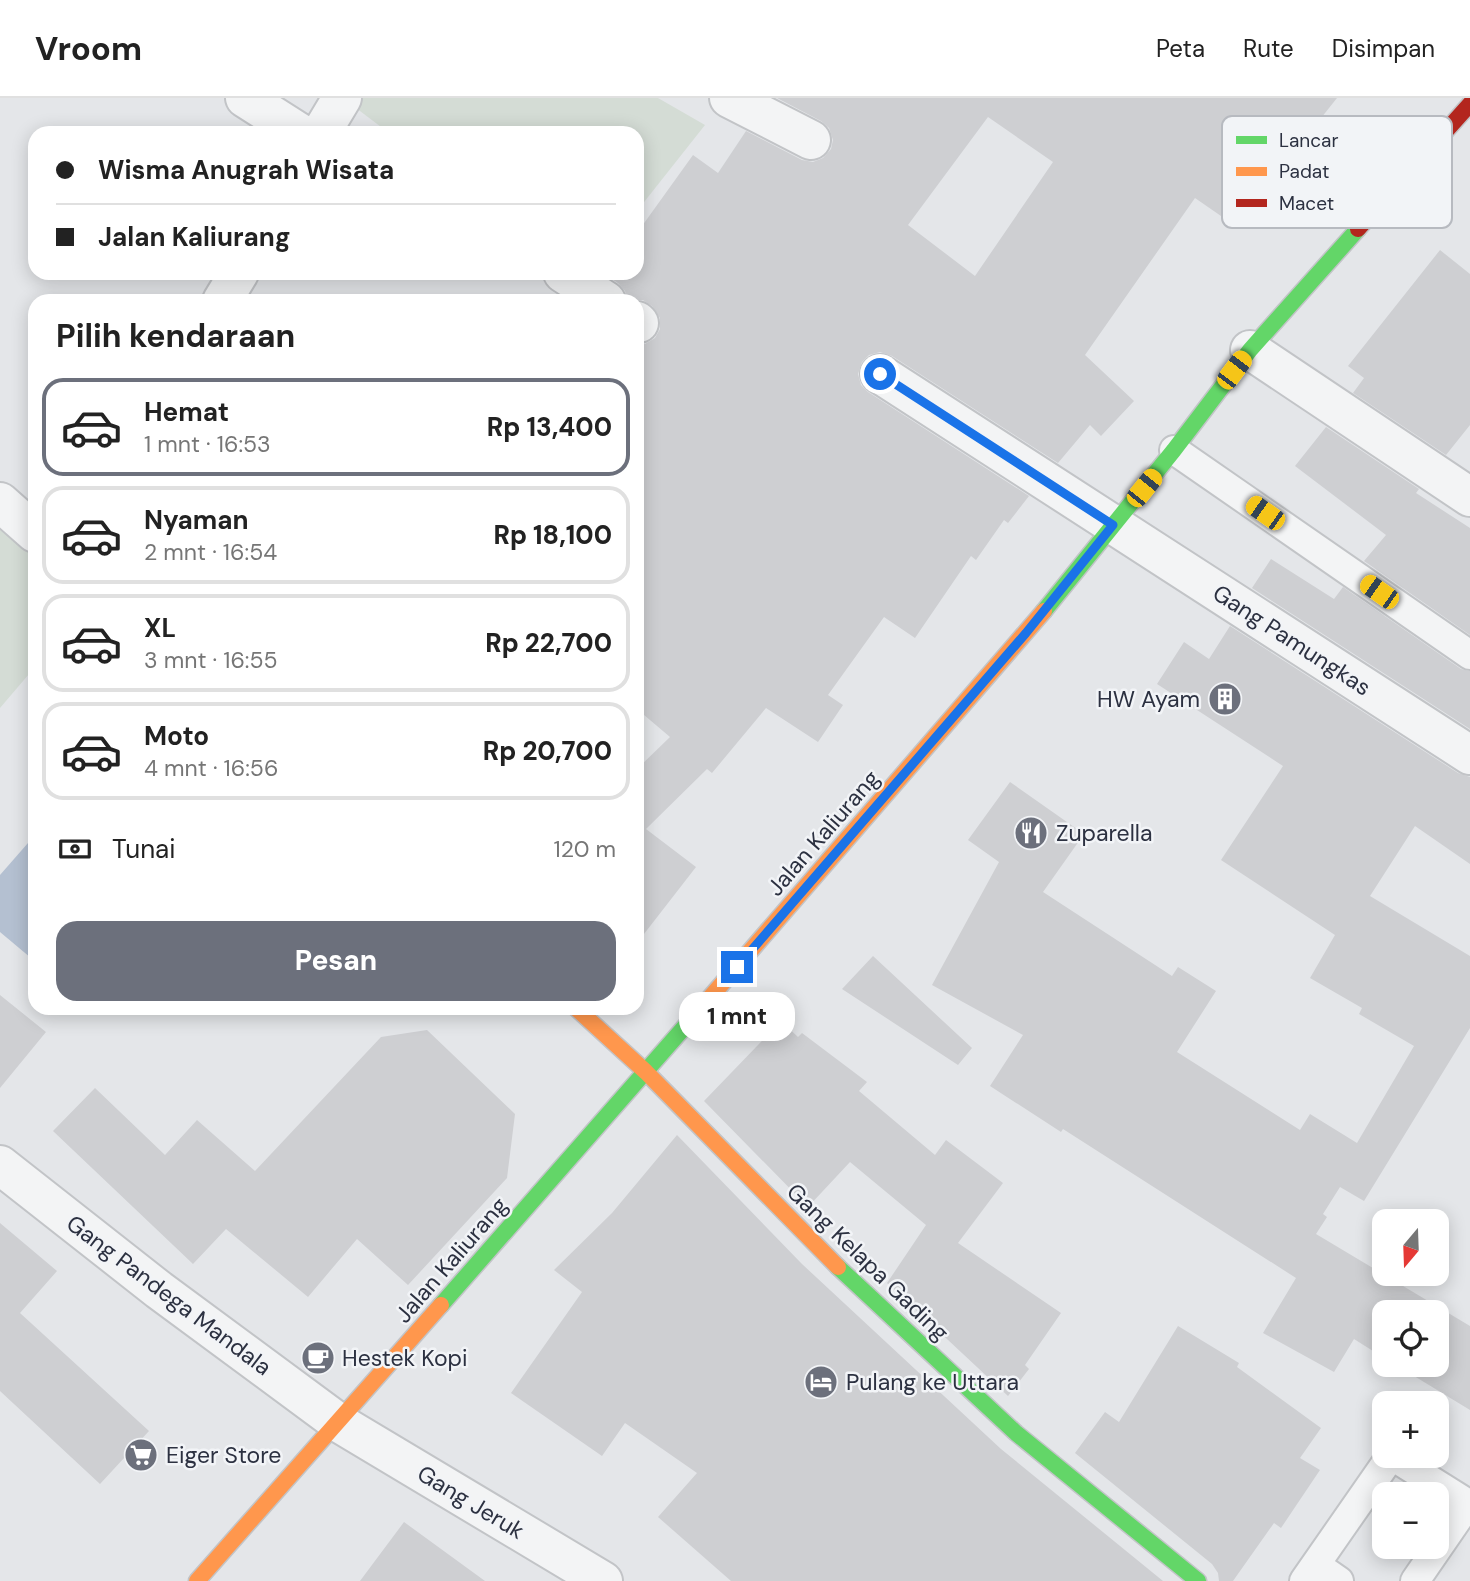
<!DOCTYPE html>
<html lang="id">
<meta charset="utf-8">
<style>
:root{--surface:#fff;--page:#f6f6f6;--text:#222;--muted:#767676;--line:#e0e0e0;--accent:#6c707c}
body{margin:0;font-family:"DM Sans",sans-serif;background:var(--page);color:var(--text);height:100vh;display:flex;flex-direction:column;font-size:26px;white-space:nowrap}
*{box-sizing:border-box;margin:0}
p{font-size:23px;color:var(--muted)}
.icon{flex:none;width:38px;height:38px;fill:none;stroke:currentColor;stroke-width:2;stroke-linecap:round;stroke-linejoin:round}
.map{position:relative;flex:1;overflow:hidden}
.drawer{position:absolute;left:28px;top:196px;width:616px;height:721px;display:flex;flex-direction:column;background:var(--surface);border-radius:21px;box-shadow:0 4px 18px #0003}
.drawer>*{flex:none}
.top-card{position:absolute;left:28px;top:28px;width:616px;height:154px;border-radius:21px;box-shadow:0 4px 18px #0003;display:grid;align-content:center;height:154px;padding:0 28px;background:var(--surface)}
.needle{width:46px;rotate:199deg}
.fabs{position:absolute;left:1372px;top:1111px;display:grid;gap:14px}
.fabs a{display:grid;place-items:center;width:77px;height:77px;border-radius:14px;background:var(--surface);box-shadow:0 4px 18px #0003;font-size:35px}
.end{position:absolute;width:32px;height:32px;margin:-16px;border:9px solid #1a73e8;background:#fff;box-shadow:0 0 0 4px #fff}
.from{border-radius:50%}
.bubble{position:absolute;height:49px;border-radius:21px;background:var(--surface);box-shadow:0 4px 18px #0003;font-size:23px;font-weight:800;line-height:49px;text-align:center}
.car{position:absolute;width:21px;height:42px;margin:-21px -10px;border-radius:9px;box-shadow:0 0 5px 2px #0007;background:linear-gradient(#f5c518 24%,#345 0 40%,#f5c518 0 76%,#345 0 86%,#f5c518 0)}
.top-card b{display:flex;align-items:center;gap:24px;height:66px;font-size:26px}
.top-card b+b{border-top:2px solid var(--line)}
.top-card i{width:18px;height:18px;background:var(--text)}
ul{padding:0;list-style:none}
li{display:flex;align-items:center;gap:21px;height:98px;margin:0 14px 10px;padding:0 14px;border:4px solid var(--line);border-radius:21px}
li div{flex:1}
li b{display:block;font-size:26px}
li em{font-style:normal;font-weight:800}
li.current{border-color:var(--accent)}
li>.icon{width:63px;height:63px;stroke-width:1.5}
h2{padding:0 28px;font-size:32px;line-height:84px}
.pay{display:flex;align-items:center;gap:18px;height:77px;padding:0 28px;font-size:26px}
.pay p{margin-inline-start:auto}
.primary-button{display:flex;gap:14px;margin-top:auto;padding:14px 28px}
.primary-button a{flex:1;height:80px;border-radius:21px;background:var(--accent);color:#fff;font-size:28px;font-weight:800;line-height:80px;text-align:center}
header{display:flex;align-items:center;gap:42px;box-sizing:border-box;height:98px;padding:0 35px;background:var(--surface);border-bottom:2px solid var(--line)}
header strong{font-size:33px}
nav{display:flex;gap:38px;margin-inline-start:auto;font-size:24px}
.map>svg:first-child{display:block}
.green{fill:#d4dcd5}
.water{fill:#b4c0d1}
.building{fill:#cecfd2;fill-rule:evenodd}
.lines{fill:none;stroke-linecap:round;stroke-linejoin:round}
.lane-casing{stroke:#c2c4c7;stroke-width:32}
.street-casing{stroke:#c2c4c7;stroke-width:42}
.fast-casing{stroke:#c2c4c7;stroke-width:19}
.slow-casing{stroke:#c2c4c7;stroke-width:19}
.jam-casing{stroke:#c2c4c7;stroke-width:19}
.lane{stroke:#f3f4f5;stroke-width:28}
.street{stroke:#f3f4f5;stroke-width:38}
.fast{stroke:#63d668;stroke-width:16}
.slow{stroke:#ff974d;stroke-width:16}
.jam{stroke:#b3261e;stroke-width:16}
.route{stroke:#1a73e8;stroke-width:9}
.labels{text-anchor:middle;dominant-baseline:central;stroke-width:5;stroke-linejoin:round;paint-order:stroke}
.street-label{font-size:23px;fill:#2c3141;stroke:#f2f4f7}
.poi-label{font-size:23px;fill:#2c3141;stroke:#f2f4f7;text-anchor:start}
.key{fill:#f2f4f7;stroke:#b7bac0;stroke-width:2}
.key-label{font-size:19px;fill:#2c3141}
</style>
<header>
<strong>Vroom</strong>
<nav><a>Peta</a><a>Rute</a><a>Disimpan</a></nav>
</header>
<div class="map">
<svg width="1470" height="1483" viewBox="0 0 1470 1483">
<rect width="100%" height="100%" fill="#e4e6e9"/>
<path class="green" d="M 363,0 L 658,0 L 705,27 L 637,113 L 637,35 L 389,35 L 356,10 Z
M 0,429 L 35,457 L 35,569 L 0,610 Z"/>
<path class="water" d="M 35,737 L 35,856 L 31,860 L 0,834 L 0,777 Z"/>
<path class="building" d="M 777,0 L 1337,0 L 1266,89 L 1262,86 L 1234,127 L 1195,100 L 1085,257 L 1134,303 L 1101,338 L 1090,327 L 1058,365 L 892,258 L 880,254 L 869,257 L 862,264 L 858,276 L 861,287 L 868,294 L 1029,398 L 1008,425 L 1004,422 L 976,462 L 971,458 L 915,540 L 884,519 L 828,597 L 843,607 L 818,644 L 766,610 L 712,675 L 707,671 L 646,731 L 696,769 L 637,845 L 637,671 L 670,639 L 637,611 L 637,246 L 645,246 L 655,240 L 660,231 L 660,220 L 652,208 L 643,202 L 631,202 L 627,200 L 625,193 L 618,185 L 603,175 L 637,175 L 637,135 L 693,57 L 718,75 L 746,33 L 802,62 L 813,64 L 823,60 L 831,51 L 833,42 L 829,30 L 821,23 ZM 988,19 L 1053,64 L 975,178 L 908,127 Z
M 1440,152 L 1470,176 L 1470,327 L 1446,357 L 1353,295 L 1364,280 L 1348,268 Z
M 1326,329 L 1419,391 L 1416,395 L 1470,430 L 1470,537 L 1364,463 L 1386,437 L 1295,368 Z
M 1271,461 L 1334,501 L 1343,489 L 1461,571 L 1470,573 L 1470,631 L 1252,490 Z
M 1230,528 L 1458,675 L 1470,679 L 1470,766 L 1415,728 L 1370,798 L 1470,858 L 1470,930 L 1364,1103 L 1340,1089 L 1323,1116 L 1327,1119 L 1316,1136 L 1470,1228 L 1470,1312 L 1396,1267 L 1437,1267 L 1437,1214 L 1384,1214 L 1384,1260 L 1354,1241 L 1334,1274 L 1263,1235 L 1296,1180 L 1063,1031 L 1061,1034 L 990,988 L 1023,937 L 932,887 L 999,764 L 968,742 L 1010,684 L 1084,736 L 1043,794 L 1172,878 L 1178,869 L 1216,893 L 1177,954 L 1300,1032 L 1310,1016 L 1357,1045 L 1414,948 L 1359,916 L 1362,910 L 1310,880 L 1335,837 L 1221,762 L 1283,668 L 1157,586 L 1184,544 L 1209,561 Z
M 873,858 L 972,950 L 958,967 L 842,891 Z
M 0,897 L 46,934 L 0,990 Z
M 781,923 L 798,939 L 802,935 L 867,984 L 859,993 L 935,1057 L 946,1042 L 1003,1085 L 958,1145 L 1061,1215 L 1025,1267 L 1029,1271 L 1008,1298 L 887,1185 L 926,1127 L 850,1064 L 808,1109 L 704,1003 Z
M 427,932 L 515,1016 L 507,1080 L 408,1187 L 357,1141 L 308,1199 L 226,1131 L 193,1166 L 53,1033 L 95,990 L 165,1057 L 197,1022 L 255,1073 L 381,939 Z
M 677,1037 L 802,1166 L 1001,1351 L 1163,1483 L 731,1483 L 658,1419 L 697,1375 L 625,1325 L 602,1358 L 511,1295 L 582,1194 L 554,1172 L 612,1115 Z
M 0,1125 L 57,1173 L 20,1215 L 149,1333 L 100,1386 L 0,1293 Z
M 1178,1228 L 1239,1265 L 1237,1269 L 1321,1330 L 1300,1360 L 1320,1372 L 1281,1430 L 1274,1425 L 1233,1483 L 1219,1483 L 1218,1475 L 1212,1466 L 1075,1355 L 1105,1314 L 1119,1324 Z
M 404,1424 L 485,1483 L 360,1483 Z"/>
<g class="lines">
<defs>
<path id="lane" d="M 1174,352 L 1470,557
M 1392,1358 L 1470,1407
M 1316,1467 L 1339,1483
M 1304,1483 L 1391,1358
M 1415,1483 L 1468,1406"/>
<path id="street" d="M 245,0 L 300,35
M 729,0 L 811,42
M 321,35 L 342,0
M 563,175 L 606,203
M 222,203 L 239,175
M 637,223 L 639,225
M 1250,252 L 1470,399
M 880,276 L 1470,657
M 0,404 L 35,435
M 0,1067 L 159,1192 L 339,1325 L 603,1483"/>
<path id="fast" d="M 1044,513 L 1174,352 L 1250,252 L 1358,131
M 838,1169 L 1016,1335 L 1198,1483
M 441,1207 L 695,917"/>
<path id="slow" d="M 576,910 L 646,974 L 838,1169
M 695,917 L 1044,513
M 197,1483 L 441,1207"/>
<path id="jam" d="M 1358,131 L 1470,6"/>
</defs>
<use href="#lane" class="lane-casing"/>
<use href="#street" class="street-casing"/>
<use href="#fast" class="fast-casing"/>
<use href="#slow" class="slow-casing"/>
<use href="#jam" class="jam-casing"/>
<use href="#lane" class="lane"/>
<use href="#street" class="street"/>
<use href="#fast" class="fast"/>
<use href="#slow" class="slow"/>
<use href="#jam" class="jam"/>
</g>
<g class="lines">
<path class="route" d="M 737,869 L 1026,535 L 1113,427 L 880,276"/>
</g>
<defs>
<symbol id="building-disc" viewBox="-11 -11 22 22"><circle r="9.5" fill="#6c707c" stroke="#f2f4f7"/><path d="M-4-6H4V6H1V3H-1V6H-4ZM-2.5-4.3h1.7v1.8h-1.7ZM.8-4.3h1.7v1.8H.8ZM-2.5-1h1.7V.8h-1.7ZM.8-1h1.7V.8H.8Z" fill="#fff"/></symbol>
<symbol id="restaurant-disc" viewBox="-11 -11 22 22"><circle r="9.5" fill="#6c707c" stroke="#f2f4f7"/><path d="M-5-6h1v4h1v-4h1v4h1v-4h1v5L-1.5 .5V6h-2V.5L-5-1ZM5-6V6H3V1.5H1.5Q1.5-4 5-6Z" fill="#fff"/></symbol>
<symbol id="cafe-disc" viewBox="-11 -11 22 22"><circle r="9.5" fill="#6c707c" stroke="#f2f4f7"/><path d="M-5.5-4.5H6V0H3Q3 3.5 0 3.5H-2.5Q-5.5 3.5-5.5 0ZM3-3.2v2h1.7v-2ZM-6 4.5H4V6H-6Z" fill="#fff"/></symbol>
<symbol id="hotel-disc" viewBox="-11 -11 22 22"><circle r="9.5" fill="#6c707c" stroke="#f2f4f7"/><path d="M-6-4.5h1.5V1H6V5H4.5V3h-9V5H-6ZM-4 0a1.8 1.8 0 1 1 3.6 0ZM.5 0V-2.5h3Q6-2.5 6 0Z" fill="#fff"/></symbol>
<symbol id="supermarket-disc" viewBox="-11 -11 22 22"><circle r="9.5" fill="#6c707c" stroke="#f2f4f7"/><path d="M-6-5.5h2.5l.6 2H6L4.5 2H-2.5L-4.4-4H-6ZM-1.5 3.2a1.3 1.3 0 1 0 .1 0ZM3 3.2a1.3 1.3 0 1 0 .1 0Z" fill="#fff"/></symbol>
</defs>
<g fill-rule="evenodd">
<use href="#building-disc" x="1206" y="582" width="38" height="38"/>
<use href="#restaurant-disc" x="1012" y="716" width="38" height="38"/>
<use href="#cafe-disc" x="299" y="1241" width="38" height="38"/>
<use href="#hotel-disc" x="802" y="1265" width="38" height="38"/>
<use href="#supermarket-disc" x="122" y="1338" width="38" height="38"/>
</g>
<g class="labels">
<g class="street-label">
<text transform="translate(1292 542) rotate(33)">Gang Pamungkas</text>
<text transform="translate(823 735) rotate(-49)">Jalan Kaliurang</text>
<text transform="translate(451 1162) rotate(-49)">Jalan Kaliurang</text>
<text transform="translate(868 1164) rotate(44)">Gang Kelapa Gading</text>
<text transform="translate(169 1197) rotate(37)">Gang Pandega Mandala</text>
<text transform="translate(471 1404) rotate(31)">Gang Jeruk</text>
</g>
<g class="poi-label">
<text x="1200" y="601" text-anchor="end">HW Ayam</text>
<text x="1056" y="735">Zuparella</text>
<text x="342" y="1260">Hestek Kopi</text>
<text x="846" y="1284">Pulang ke Uttara</text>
<text x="166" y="1357">Eiger Store</text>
</g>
</g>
<rect x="1222" y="18" width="230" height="112" rx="10" class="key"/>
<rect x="1236" y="38" width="31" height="8" fill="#63d668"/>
<rect x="1236" y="69" width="31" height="9" fill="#ff974d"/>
<rect x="1236" y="101" width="31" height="8" fill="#b3261e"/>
<g class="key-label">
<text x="1279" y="49">Lancar</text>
<text x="1279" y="80">Padat</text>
<text x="1279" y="112">Macet</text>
</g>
</svg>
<div class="fabs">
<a><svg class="needle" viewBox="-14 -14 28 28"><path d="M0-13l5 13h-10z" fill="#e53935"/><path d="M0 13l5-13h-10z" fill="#767676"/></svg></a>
<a><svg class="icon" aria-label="locate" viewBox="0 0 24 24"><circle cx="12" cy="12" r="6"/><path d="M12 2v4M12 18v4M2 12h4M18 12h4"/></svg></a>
<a>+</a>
<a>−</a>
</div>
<i class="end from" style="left:880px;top:276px"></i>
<i class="end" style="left:737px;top:869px"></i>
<div class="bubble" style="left:679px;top:894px;width:116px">1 mnt</div>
<i class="car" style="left:1234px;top:272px;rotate:37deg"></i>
<i class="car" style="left:1144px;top:390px;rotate:39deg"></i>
<i class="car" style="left:1265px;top:415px;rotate:305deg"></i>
<i class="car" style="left:1379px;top:494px;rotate:305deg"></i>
<div class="top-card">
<b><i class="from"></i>Wisma Anugrah Wisata</b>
<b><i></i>Jalan Kaliurang</b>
</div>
<section class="drawer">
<h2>Pilih kendaraan</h2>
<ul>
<li class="current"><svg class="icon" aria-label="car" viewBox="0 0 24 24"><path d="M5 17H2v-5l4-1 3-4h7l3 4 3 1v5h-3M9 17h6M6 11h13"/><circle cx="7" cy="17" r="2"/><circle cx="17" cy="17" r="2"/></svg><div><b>Hemat</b><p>1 mnt · 16:53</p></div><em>Rp 13,400</em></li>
<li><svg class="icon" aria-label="car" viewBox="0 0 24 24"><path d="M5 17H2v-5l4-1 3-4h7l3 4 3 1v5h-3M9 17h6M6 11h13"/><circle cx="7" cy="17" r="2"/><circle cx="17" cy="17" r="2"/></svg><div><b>Nyaman</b><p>2 mnt · 16:54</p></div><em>Rp 18,100</em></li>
<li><svg class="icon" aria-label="car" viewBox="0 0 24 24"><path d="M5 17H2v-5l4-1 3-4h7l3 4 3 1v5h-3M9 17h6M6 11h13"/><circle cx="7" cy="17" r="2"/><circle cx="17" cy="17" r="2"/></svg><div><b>XL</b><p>3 mnt · 16:55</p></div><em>Rp 22,700</em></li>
<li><svg class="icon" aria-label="car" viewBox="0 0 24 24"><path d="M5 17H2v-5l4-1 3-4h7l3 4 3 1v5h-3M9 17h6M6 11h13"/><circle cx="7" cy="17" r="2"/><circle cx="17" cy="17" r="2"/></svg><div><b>Moto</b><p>4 mnt · 16:56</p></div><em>Rp 20,700</em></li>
</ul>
<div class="pay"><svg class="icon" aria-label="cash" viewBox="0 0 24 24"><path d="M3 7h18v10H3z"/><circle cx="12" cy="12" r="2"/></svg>Tunai<p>120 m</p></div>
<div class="primary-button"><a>Pesan</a></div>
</section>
</div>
